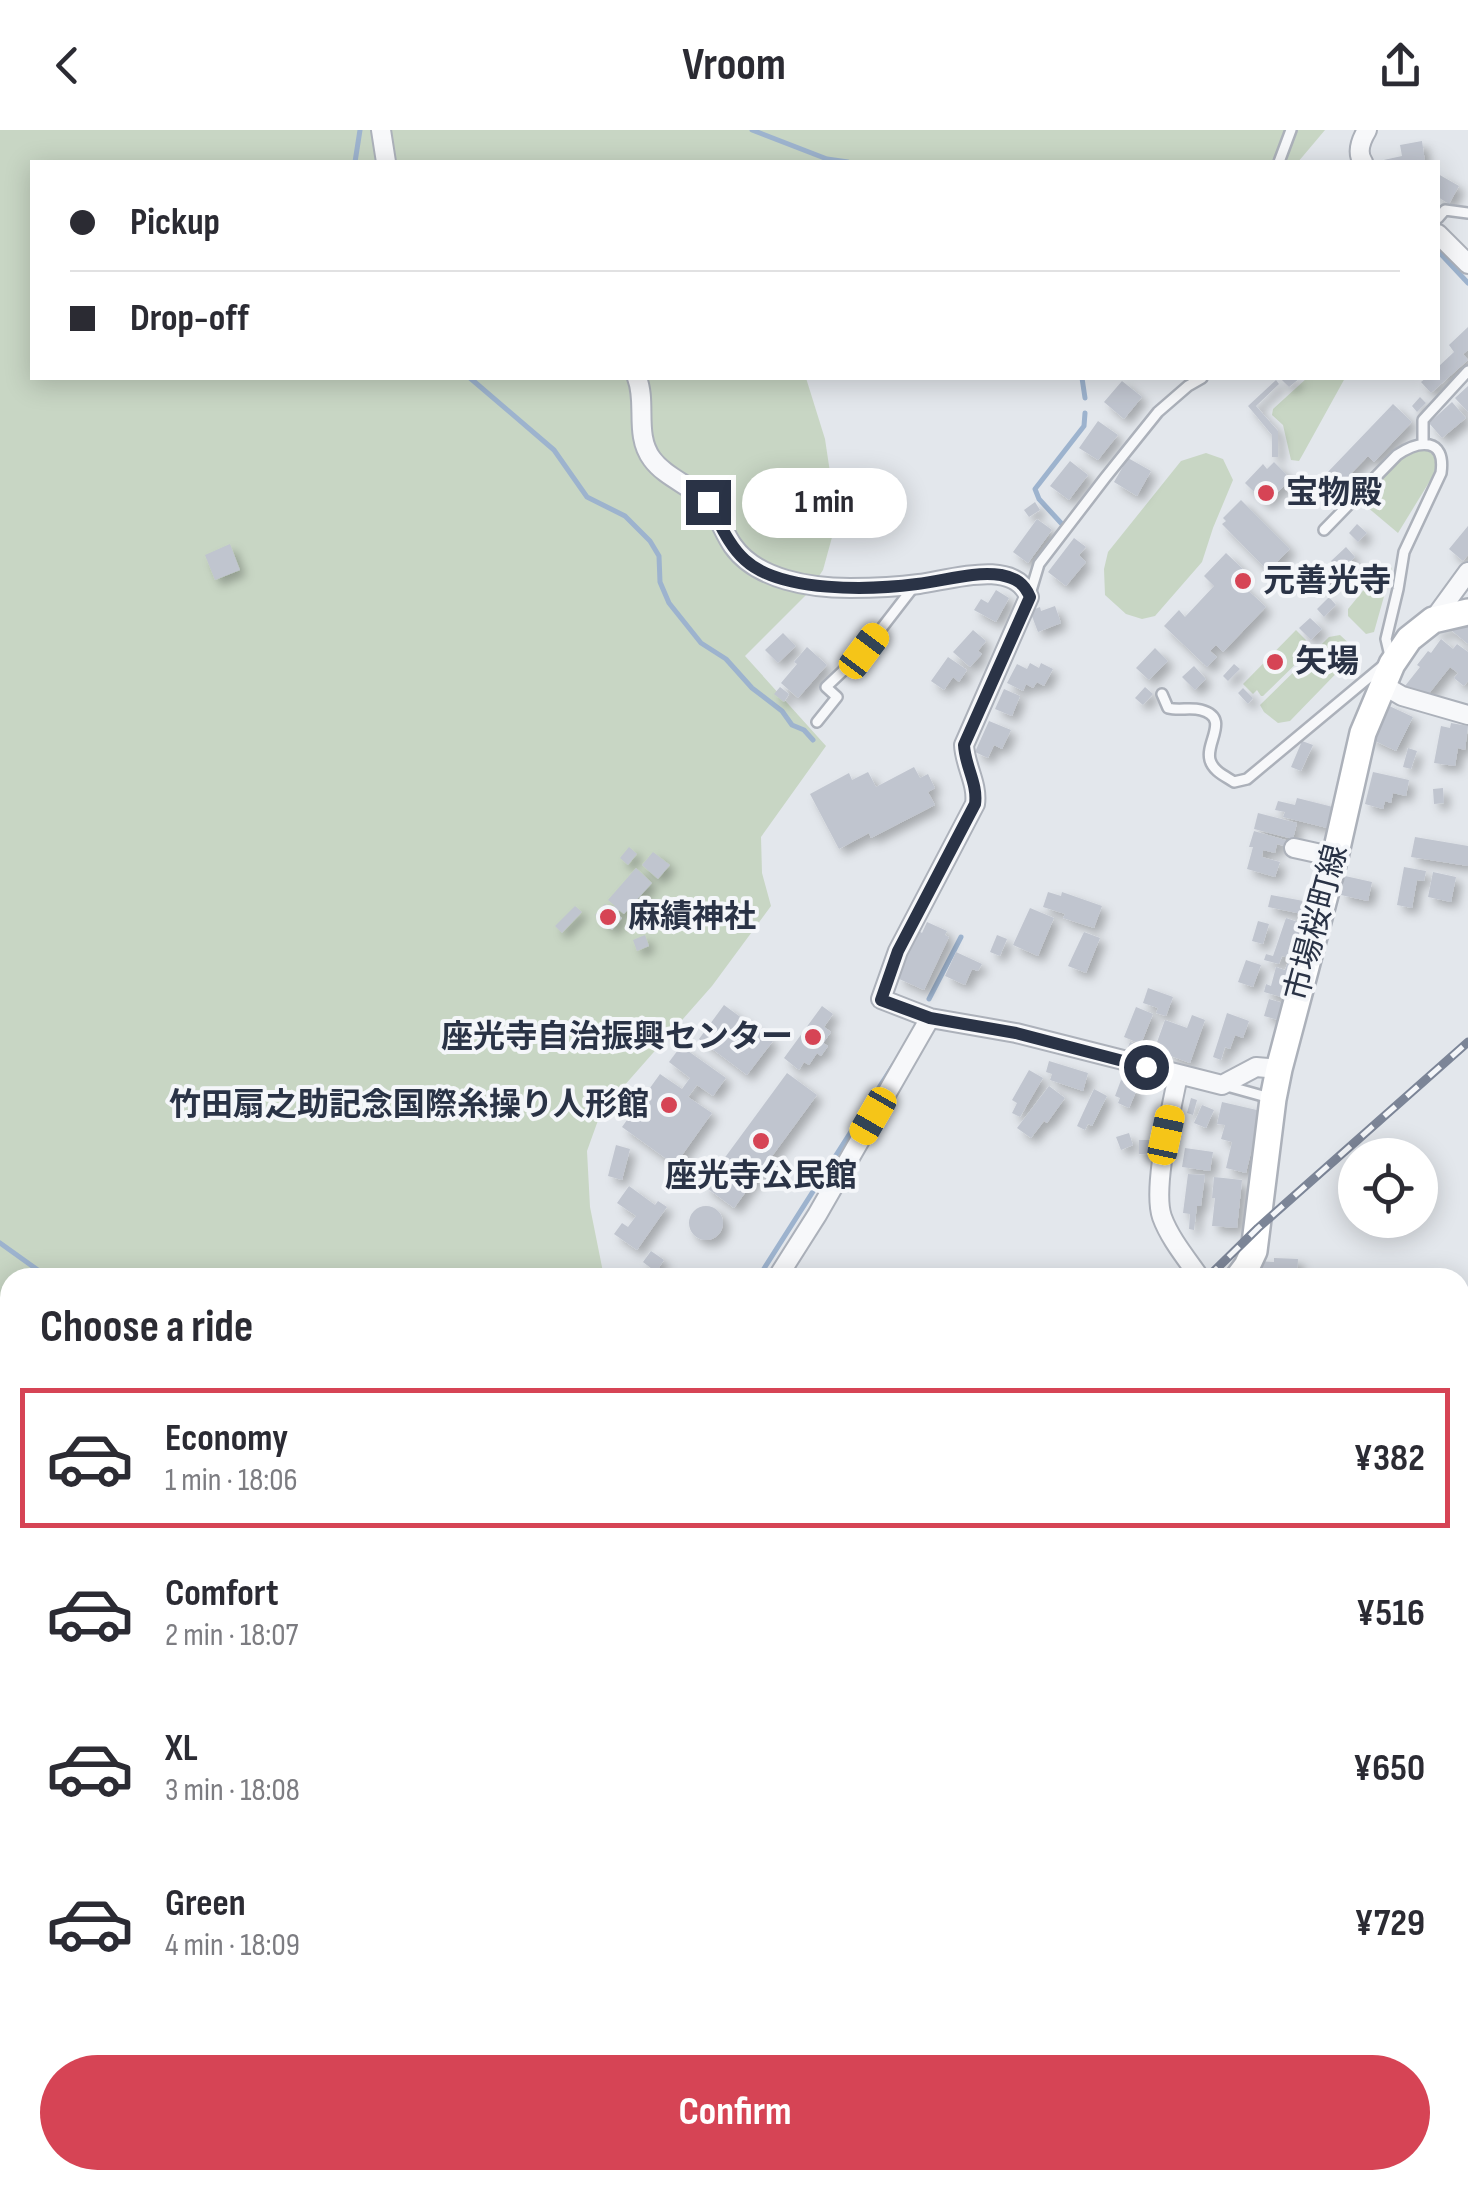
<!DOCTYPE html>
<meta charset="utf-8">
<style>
:root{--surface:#fff;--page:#f7f7f7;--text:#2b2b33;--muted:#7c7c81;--line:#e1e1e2;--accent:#d64455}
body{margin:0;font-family:"Sofia Sans Condensed","Noto Sans JP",sans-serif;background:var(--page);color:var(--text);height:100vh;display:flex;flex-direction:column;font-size:38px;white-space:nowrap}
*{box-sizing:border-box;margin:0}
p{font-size:32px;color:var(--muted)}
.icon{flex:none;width:55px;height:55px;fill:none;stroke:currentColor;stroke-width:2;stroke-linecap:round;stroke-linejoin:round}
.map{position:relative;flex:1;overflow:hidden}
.details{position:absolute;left:0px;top:1138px;width:1470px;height:922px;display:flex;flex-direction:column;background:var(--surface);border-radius:30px 30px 0 0;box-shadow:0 5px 25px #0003}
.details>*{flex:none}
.hud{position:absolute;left:30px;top:30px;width:1410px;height:220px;border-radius:0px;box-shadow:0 5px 25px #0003;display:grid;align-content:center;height:220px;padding:0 40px;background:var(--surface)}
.fabs{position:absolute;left:1338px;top:1008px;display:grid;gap:20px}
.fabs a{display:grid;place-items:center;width:100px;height:100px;border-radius:50%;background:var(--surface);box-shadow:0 5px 25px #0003;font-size:50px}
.end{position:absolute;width:45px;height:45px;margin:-22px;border:12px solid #2a3346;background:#fff;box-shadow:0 0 0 5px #fff}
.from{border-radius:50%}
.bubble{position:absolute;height:70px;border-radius:35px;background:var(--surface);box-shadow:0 5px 25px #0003;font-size:32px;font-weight:700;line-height:70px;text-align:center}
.car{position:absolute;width:30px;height:60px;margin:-30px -15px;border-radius:12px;box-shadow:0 0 8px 2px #0007;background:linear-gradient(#f5c518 24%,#345 0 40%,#f5c518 0 76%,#345 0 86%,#f5c518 0)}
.hud b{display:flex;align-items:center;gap:35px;height:95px;font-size:38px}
.hud b+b{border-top:2px solid var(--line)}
.hud i{width:25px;height:25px;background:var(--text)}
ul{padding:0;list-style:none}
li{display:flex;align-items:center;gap:30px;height:140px;margin:0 20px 15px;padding:0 20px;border:5px solid transparent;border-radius:0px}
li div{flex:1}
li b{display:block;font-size:38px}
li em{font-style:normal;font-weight:700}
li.on{border-color:var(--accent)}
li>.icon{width:90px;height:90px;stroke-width:1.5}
h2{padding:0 40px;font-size:45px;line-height:120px}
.button{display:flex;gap:20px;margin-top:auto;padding:20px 40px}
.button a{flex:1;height:115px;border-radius:60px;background:var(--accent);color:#fff;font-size:40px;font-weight:700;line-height:115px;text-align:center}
header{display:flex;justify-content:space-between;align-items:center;height:130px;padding:0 40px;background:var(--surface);font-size:45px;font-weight:700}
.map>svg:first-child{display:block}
.built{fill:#d5d9e1}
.green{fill:#c8d6c4}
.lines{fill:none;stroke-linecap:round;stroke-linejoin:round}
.stream{stroke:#9db3ce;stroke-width:5}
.building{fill:#c0c5cf;filter:url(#shadow)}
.lane-casing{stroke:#acb1ba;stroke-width:14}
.street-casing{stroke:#acb1ba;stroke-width:22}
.secondary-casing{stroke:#acb1ba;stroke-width:30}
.lane{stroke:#f7f8fa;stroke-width:9}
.street{stroke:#f7f8fa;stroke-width:18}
.secondary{stroke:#fff;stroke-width:25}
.rail-casing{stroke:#7c8597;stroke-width:9}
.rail{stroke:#f4f6f9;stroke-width:5;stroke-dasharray:15;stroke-linecap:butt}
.route{stroke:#2a3346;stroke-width:12}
.poi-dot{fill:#d64455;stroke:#f4f6f9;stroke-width:4}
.labels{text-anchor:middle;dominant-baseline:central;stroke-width:8;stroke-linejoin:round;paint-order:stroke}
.poi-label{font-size:32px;font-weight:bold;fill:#2a3346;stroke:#f4f6f9;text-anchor:start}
.street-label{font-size:32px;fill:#2a3346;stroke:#f4f6f9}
</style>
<header><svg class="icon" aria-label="back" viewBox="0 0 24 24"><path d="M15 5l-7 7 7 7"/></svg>Vroom<svg class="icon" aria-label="share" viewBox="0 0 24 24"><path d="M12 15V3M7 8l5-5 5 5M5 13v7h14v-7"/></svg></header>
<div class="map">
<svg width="1468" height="2058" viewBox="0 0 1468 2058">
<defs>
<filter id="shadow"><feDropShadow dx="6" dy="6" stdDeviation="5" flood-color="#0004"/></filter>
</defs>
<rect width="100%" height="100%" fill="#e3e7ec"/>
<path class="built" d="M 1468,1963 L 1468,2058 L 1374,2058 L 1367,2050 L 1460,2050 L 1460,1982 Z"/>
<path class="green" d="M 0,0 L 1325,0 L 1298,32 L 32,32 L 32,248 L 806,248 L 825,309 L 837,389 L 823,440 L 807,464 L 745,526 L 826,616 L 761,707 L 762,743 L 771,776 L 712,856 L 601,982 L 587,1021 L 590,1077 L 604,1147 L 10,1148 L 10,1703 L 0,1704 Z
M 1307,248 L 1345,248 L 1303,324 L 1299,331 L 1291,330 L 1283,295 L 1272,285 L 1273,279 Z
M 1421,317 C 1434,323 1436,327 1436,341 L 1398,403 L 1360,371 L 1409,322 Z
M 1206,323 L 1223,329 L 1233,350 L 1213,398 L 1202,432 L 1155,486 L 1142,489 L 1126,484 L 1105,465 L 1104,439 L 1108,422 L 1181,331 Z
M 1384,435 L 1389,435 L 1392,438 L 1390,445 L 1374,502 L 1366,504 L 1348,486 L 1348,479 Z
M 1296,500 L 1306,510 L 1304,513 L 1308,515 L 1309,521 L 1263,566 L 1261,566 L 1257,560 L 1253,564 L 1243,554 Z
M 1340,505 L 1354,518 L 1355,524 L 1290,591 L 1278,593 L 1264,582 L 1260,575 L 1329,507 Z
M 10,2017 L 10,2050 L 439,2050 L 446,2058 L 0,2058 L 0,2018 Z"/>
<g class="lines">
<path class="stream" d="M 752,0 L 827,29 L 848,32
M 355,32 L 360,0
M 1438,121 L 1468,153
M 470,248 L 554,320 L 587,367 L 625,386 L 650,411 L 659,426 L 660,452 L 669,473 L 701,513 L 726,529 L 752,558 L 782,581 L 792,595 L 804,600 L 813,610
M 1082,248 L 1085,268
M 1061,393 L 1039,369 L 1035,359 L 1084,296 L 1085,283
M 929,869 L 961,807
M 0,1113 L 49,1148
M 758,1148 L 894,934
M 1460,1730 L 1468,1734
M 0,1998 L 10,1996
M 850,2050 L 875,2058"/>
</g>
<path class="building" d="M 1422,11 L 1425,32 L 1379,32 L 1379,31 L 1402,26 L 1400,15 Z
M 1438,44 L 1459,56 L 1449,74 L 1438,67 Z
M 1468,197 L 1468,220 L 1463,224 L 1468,230 L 1431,263 L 1421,252 L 1426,248 L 1438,248 L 1438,237 L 1454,222 L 1449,215 Z
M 1280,248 L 1300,248 L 1289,257 Z
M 1276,250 L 1279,254 L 1256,276 L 1278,301 L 1278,327 L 1272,327 L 1272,305 L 1248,276 Z
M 1122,251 L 1142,267 L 1124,289 L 1104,272 Z
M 1468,256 L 1468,282 L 1455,268 Z
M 1420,267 L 1426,273 L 1417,282 L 1412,276 Z
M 1452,272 L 1466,288 L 1442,308 L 1429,293 Z
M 1393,274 L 1412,292 L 1374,332 L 1368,326 L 1338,357 L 1325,345 Z
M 1098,291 L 1118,305 L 1098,330 L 1079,318 Z
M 1128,328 L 1151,341 L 1137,366 L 1114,352 Z
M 1070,331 L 1088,345 L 1069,370 L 1050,356 Z
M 1274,332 L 1291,349 L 1266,374 L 1245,353 L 1263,334 L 1267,339 Z
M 1241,370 L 1290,419 L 1268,441 L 1222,394 L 1226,391 L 1223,388 Z
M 1035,372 L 1040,380 L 1029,387 L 1024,380 Z
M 1037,389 L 1052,400 L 1028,433 L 1013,422 Z
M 1357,394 L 1367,403 L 1358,412 L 1349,403 Z
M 1468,396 L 1468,425 L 1463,431 L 1449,419 Z
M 1074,408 L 1086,417 L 1079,425 L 1086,432 L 1066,456 L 1048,442 Z
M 230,414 L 240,440 L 215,450 L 205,425 Z
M 1346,417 L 1355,427 L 1341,441 L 1331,431 Z
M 1226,423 L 1246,442 L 1238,451 L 1266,477 L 1223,522 L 1216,515 L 1210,521 L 1217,527 L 1207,537 L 1164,496 L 1179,480 L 1185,487 L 1214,456 L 1204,446 Z
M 1325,439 L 1333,448 L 1324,457 L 1316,448 Z
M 996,460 L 1009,468 L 996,492 L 974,480 L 981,469 L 988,473 Z
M 1329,467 L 1336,475 L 1324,487 L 1317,479 Z
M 1055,476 L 1061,493 L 1038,502 L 1030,481 L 1040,477 L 1041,481 Z
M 1310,488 L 1322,499 L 1311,510 L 1299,498 Z
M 1468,490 L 1468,514 L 1451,500 L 1435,504 L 1434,498 Z
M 973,500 L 986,511 L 978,521 L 982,524 L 970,537 L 953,522 Z
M 783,503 L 796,516 L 778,533 L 765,520 Z
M 1441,509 L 1453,519 L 1457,514 L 1468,522 L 1468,551 L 1464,556 L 1454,548 L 1458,543 L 1450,537 L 1427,566 L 1419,560 L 1416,564 L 1405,556 L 1420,537 L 1417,535 L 1428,521 L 1431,523 Z
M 807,517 L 827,535 L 798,568 L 781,553 L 797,534 L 794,532 Z
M 1155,518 L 1168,531 L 1149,550 L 1136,538 Z
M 948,527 L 967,540 L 959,552 L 953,547 L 944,560 L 931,551 Z
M 1030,533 L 1039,538 L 1041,533 L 1053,539 L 1044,556 L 1037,552 L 1033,558 L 1026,554 L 1023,561 L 1007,553 L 1017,534 L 1027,539 Z
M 1234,534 L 1240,539 L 1228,551 L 1223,546 Z
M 1194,536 L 1206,549 L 1195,560 L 1182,547 Z
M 780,557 L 789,564 L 784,572 L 774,564 Z
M 1145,557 L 1153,564 L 1143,575 L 1135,568 Z
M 1243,558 L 1253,568 L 1248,574 L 1238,563 Z
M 1004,559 L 1020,566 L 1012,586 L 995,579 Z
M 1385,574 L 1413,587 L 1396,621 L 1369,608 Z
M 989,591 L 1011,600 L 1002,619 L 994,615 L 988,628 L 975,622 Z
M 1451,593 L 1468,596 L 1465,620 L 1458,618 L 1455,636 L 1434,633 L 1441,596 L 1450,598 Z
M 1302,611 L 1313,615 L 1301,641 L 1291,637 Z
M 1408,618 L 1417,621 L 1411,639 L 1403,637 Z
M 914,637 L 920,648 L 928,644 L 935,658 L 928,662 L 935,675 L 871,708 L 869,703 L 839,719 L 810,664 L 849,643 L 852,650 L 868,642 L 876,657 Z
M 1373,642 L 1409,650 L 1406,666 L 1393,663 L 1391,673 L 1385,671 L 1383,679 L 1365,674 Z
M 1443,658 L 1444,673 L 1434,674 L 1433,659 Z
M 1297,668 L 1333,677 L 1327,698 L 1283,687 L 1285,682 L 1275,680 L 1278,671 L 1295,675 Z
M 1258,683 L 1297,693 L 1293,709 L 1254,699 Z
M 1254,701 L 1289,711 L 1288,717 L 1277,714 L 1275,723 L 1263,720 L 1262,727 L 1280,732 L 1275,747 L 1247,739 L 1253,717 L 1249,717 Z
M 1415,707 L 1468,716 L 1468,736 L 1411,727 Z
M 629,717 L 637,724 L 628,735 L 620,728 Z
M 653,722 L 670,735 L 658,749 L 642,735 Z
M 1404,737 L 1426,741 L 1424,751 L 1417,750 L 1412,778 L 1397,775 Z
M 636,738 L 652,753 L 624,784 L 619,780 L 616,783 L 622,788 L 612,800 L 595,785 L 605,774 L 611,779 L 615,776 L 608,770 Z
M 1433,742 L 1456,747 L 1451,772 L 1428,767 Z
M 1345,746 L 1372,752 L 1368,771 L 1341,765 Z
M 1048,762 L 1061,766 L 1062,762 L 1102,776 L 1094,798 L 1063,788 L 1065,784 L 1043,777 Z
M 1271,765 L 1309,772 L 1307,785 L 1268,777 Z
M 575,776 L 582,782 L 562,803 L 555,796 Z
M 1030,778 L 1054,788 L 1038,826 L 1013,815 Z
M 1286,788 L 1298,792 L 1300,788 L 1315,792 L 1302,832 L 1282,826 L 1279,834 L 1264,830 L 1266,824 L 1273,826 Z
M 1258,791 L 1269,794 L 1263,814 L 1252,811 Z
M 927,792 L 947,801 L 945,805 L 949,807 L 924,860 L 897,848 L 919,801 L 922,803 Z
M 1084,802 L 1100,808 L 1086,843 L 1068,836 Z
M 645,805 L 649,816 L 637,821 L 633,810 Z
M 997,805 L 1007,809 L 1000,826 L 990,822 Z
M 956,822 L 982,834 L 978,841 L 972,839 L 965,855 L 945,846 Z
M 1246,830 L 1261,835 L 1253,857 L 1238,852 Z
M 1288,831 L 1305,836 L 1295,871 L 1264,862 L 1266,854 L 1271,856 L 1276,837 L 1285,840 Z
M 1148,858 L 1173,867 L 1166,886 L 1156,883 L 1158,878 L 1143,873 Z
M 1269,869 L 1294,876 L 1289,893 L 1264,886 Z
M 724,875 L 773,911 L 747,945 L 699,909 Z
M 822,876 L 833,884 L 824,897 L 831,902 L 823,913 L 828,916 L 821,926 L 817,923 L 809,935 L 804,932 L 799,940 L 784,928 Z
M 1136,877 L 1153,884 L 1141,914 L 1124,907 Z
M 1227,883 L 1249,891 L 1243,908 L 1235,905 L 1230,919 L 1225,917 L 1221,930 L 1213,927 Z
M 1192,885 L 1205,890 L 1190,933 L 1168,925 L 1169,920 L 1156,915 L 1165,890 L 1187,898 Z
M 675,890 L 684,897 L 679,904 L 669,898 Z
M 1130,912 L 1149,920 L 1147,925 L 1128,917 Z
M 681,916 L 726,948 L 713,966 L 697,955 L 688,967 L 712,983 L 675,1035 L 622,997 L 660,944 L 682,959 L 690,948 L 669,932 Z
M 1049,931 L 1088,943 L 1083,961 L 1050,950 L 1052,944 L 1046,942 Z
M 1029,940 L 1043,948 L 1020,987 L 1012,983 L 1017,973 L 1012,970 Z
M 787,943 L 817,965 L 734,1078 L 704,1056 Z
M 1121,950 L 1138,957 L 1129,978 L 1118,973 L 1120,968 L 1115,966 Z
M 1049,956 L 1065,968 L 1047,993 L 1044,991 L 1031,1008 L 1017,998 Z
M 1094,959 L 1107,966 L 1092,996 L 1088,994 L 1085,1000 L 1077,996 Z
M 1191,968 L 1197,970 L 1193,985 L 1187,983 Z
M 1222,972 L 1261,981 L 1246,1043 L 1226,1038 L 1232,1012 L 1221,1009 L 1225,995 L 1217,994 Z
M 1202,975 L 1214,980 L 1206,998 L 1194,993 Z
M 1129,1003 L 1133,1015 L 1121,1020 L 1116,1007 Z
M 1139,1010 L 1152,1010 L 1152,1025 L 1139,1024 Z
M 616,1015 L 630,1019 L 622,1050 L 608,1046 Z
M 1185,1018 L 1213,1022 L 1210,1041 L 1182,1037 Z
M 1188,1044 L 1205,1045 L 1201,1076 L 1197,1076 L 1194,1100 L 1189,1099 L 1190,1084 L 1183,1083 Z
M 1214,1047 L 1242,1050 L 1237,1098 L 1212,1096 L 1215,1068 L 1212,1068 Z
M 629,1056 L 655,1075 L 658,1071 L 667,1077 L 637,1120 L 614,1104 L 622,1093 L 628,1097 L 636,1086 L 617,1073 Z
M689 1093a17 17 0 1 1 34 0a17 17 0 1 1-34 0Z
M 651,1121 L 664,1130 L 656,1142 L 643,1132 Z
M 1274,1128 L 1298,1129 L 1297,1147 L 1258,1146 L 1258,1131 L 1274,1132 Z
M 1460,1515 L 1468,1516 L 1468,1531 L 1460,1530 Z
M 1468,1543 L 1468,1581 L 1460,1582 L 1460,1544 Z"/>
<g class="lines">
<defs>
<path id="lane" d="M 1279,32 L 1291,0
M 1438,88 L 1445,80 L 1468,83
M 1423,313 L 1423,290 L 1468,241
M 1324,400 L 1397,325 C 1419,310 1446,307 1441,343 L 1404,422 L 1398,459 L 1386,509 L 1390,526
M 1030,464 L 1039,434 L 1105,348 L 1158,282 L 1188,256 L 1202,248
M 1162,564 L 1168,578 C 1179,581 1190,577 1201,580 C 1231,588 1205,612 1210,630 C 1213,641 1225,646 1234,652 L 1247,649 L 1385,534
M 817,592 L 837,567 L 826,557 L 864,521 L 915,455
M 1227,956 L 1270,968
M 0,1268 L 10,1276
M 1460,1594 L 1468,1593
M 0,1697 L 10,1696"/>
<path id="street" d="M 381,0 L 386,32
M 1363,32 C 1356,22 1361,10 1367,0
M 1438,104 L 1468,134
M 637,248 C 647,273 634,305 652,329 C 665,347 690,355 706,371 C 718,383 723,402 733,416 C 757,450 811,458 850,458 C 873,458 897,457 919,454 C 950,450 1015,428 1029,467 L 964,615 C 965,636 978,654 975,674 L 898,821 L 881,869 L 930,888 L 1016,903 L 1222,955 L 1256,937 L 1279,939
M 1433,490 L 1468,442
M 1383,555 L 1402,566 L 1468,585
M 1294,718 L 1335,727
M 1178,945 C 1172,977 1152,1058 1162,1087 C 1170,1109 1187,1129 1200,1148
M 777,1148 L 817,1085 L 930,888
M 1460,1720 L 1468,1724
M 0,1738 L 10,1737
M 1356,2050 L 1363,2058
M 700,2058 L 703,2050"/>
<path id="secondary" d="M 1238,1148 L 1247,1136 L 1254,1121 L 1273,969 L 1279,939 L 1335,727 L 1363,603 L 1392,534 L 1409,509 L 1433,490 L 1468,482
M 1460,1180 L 1468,1181
M 882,2050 L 885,2058"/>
</defs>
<use href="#lane" class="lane-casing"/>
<use href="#street" class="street-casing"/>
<use href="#secondary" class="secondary-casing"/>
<use href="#lane" class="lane"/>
<use href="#street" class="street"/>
<use href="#secondary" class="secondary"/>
<defs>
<path id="rail" d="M 1207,1148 L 1258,1098 L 1468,912
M 585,2058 L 589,2050"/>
</defs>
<use href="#rail" class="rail-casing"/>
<use href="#rail" class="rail"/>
</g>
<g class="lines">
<path class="route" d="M 708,372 C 719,391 728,415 745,430 C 781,463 871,460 917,454 C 944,451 973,441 1001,445 C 1016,448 1024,453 1030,467 L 964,615 C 965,636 978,654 975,674 L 898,821 L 881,870 L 930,888 L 1016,903 L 1146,937"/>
</g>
<g class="poi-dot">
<circle cx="1266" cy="363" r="10"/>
<circle cx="1243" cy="451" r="10"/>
<circle cx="1275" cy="532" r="10"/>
<circle cx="608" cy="787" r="10"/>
<circle cx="813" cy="907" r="10"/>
<circle cx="669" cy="975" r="10"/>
<circle cx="761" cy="1011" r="10"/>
</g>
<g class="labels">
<g class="poi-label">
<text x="1286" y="363">宝物殿</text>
<text x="1263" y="451">元善光寺</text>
<text x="1295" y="532">矢場</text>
<text x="628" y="787">麻績神社</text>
<text x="793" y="907" text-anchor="end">座光寺自治振興センター</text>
<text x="649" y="975" text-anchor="end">竹田扇之助記念国際糸操り人形館</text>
<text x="761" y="1046" text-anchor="middle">座光寺公民館</text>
</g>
<g class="street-label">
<text transform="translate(1317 793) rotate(-75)">市場桜町線</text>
</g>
</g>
</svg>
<div class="fabs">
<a><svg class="icon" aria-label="locate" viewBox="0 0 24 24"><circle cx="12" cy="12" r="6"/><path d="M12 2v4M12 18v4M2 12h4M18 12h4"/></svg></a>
</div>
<i class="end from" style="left:1146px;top:937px"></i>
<i class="end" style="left:708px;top:372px"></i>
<div class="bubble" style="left:742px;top:338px;width:165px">1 min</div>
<i class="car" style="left:864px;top:521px;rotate:37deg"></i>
<i class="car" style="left:873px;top:986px;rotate:210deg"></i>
<i class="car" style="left:1166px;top:1005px;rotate:12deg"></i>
<div class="hud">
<b><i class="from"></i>Pickup</b>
<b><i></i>Drop-off</b>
</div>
<section class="details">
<h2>Choose a ride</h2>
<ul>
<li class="on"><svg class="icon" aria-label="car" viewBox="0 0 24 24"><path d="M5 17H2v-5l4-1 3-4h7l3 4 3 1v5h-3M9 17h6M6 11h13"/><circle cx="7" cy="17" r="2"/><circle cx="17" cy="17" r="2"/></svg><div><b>Economy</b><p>1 min · 18:06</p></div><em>¥382</em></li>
<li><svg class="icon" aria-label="car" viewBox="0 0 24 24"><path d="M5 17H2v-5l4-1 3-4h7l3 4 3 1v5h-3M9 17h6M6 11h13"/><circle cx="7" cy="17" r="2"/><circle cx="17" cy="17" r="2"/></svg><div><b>Comfort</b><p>2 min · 18:07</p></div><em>¥516</em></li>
<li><svg class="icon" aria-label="car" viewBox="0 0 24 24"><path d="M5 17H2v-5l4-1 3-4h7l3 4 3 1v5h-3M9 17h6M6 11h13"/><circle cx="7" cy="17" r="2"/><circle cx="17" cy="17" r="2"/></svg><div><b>XL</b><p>3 min · 18:08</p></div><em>¥650</em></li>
<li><svg class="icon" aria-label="car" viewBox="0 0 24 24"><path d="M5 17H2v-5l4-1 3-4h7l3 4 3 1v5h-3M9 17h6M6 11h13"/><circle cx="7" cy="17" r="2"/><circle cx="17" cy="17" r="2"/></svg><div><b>Green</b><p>4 min · 18:09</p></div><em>¥729</em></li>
</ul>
<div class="button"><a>Confirm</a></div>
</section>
</div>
